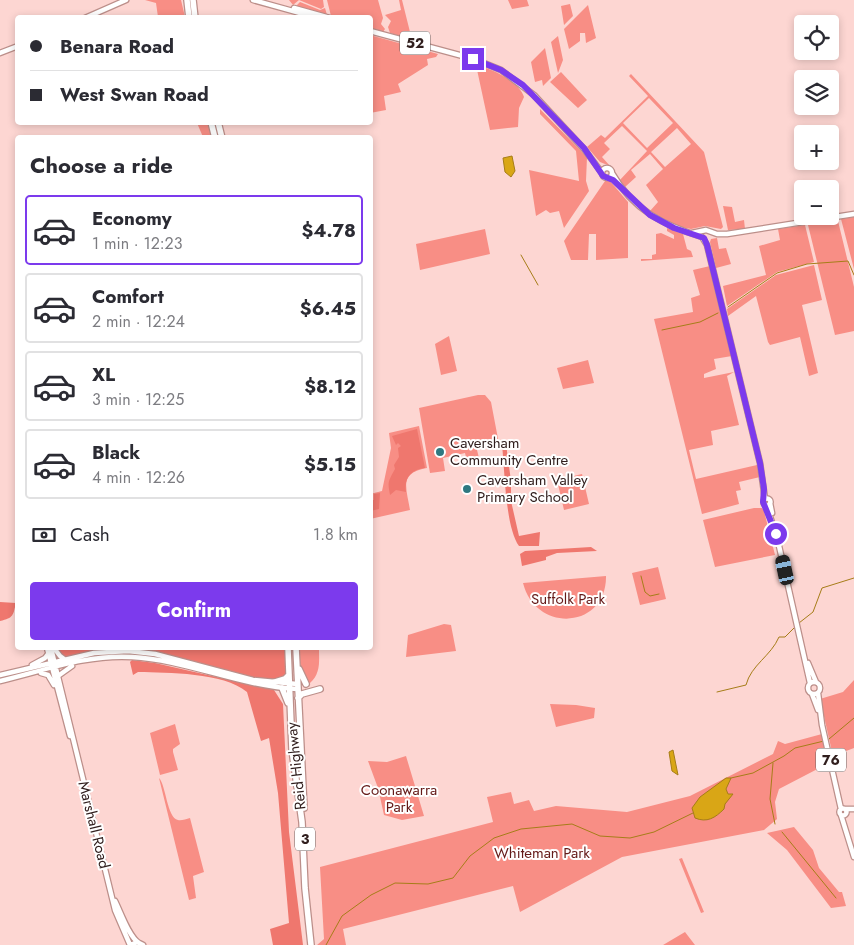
<!DOCTYPE html>
<meta charset="utf-8">
<style>
:root{--surface:#fff;--page:#f2f2f3;--text:#2b2b33;--muted:#7c7c81;--line:#e1e1e2;--accent:#7c3aed}
body{margin:0;font-family:Jost,sans-serif;background:var(--page);color:var(--text);height:100vh;display:flex;flex-direction:column;font-size:19px;white-space:nowrap}
*{box-sizing:border-box;margin:0}
p{font-size:16px;color:var(--muted)}
.icon{flex:none;width:28px;height:28px;fill:none;stroke:currentColor;stroke-width:2;stroke-linecap:round;stroke-linejoin:round}
.map{position:relative;flex:1;overflow:hidden}
.sheet{position:absolute;left:15px;top:135px;width:358px;height:515px;display:flex;flex-direction:column;background:var(--surface);border-radius:5px;box-shadow:0 2px 8px #0003}
.sheet>*{flex:none}
.banner{position:absolute;left:15px;top:15px;width:358px;height:110px;border-radius:5px;box-shadow:0 2px 8px #0003;display:grid;align-content:center;height:110px;padding:0 15px;background:var(--surface)}
.tools{position:absolute;left:794px;top:15px;display:grid;gap:10px}
.tools a{display:grid;place-items:center;width:45px;height:45px;border-radius:5px;background:var(--surface);box-shadow:0 2px 8px #0003;font-size:25px}
.end{position:absolute;width:22px;height:22px;margin:-11px;border:6px solid #7c3aed;background:#fff;box-shadow:0 0 0 2px #fff}
.from{border-radius:50%}
.car{position:absolute;width:15px;height:30px;margin:-15px -8px;border-radius:6px;box-shadow:0 0 4px 1px #0007;background:linear-gradient(#222 24%,#8ab4d8 0 40%,#222 0 76%,#8ab4d8 0 86%,#222 0)}
.banner b{display:flex;align-items:center;gap:18px;height:48px;font-size:19px}
.banner b+b{border-top:1px solid var(--line)}
.banner i{width:12px;height:12px;background:var(--text)}
ul{padding:0;list-style:none}
li{display:flex;align-items:center;gap:15px;height:70px;margin:0 10px 8px;padding:0 5px;border:2px solid var(--line);border-radius:5px}
li div{flex:1}
li b{display:block;font-size:19px}
li em{font-style:normal;font-weight:700}
li.current{border-color:var(--accent)}
li>.icon{width:45px;height:45px;stroke-width:1.5}
h2{padding:0 15px;font-size:22px;line-height:60px}
.pay{display:flex;align-items:center;gap:12px;height:55px;padding:0 15px;font-size:19px}
.pay p{margin-inline-start:auto}
.button{display:flex;gap:10px;margin-top:auto;padding:10px 15px}
.button a{flex:1;height:58px;border-radius:5px;background:var(--accent);color:#fff;font-size:20px;font-weight:700;line-height:58px;text-align:center}
.map>svg:first-child{display:block}
.green{fill:#f88e85;fill-rule:evenodd}
.forest{fill:#ef776e}
.water{fill:#d9a616;stroke:#a67d18}
.lines{fill:none;stroke-linecap:round;stroke-linejoin:round}
.stream{stroke:#a67d18;stroke-width:1}
.major-casing{stroke:#bc8f8a;stroke-width:7}
.highway-casing{stroke:#bc8f8a;stroke-width:8}
.major{stroke:#fff;stroke-width:4.5}
.highway{stroke:#fff;stroke-width:5.5}
.route{stroke:#7c3aed;stroke-width:6}
.poi-dot{fill:#2f7880;stroke:#fff;stroke-width:2}
.labels{text-anchor:middle;dominant-baseline:central;stroke-width:4;stroke-linejoin:round;paint-order:stroke}
.shield{fill:#fff;stroke:#6e6261;stroke-width:1}
.shield-label{font-size:14px;font-weight:bold;fill:#301e1d}
.poi-label{font-size:15px;fill:#301e1d;stroke:#fff;text-anchor:start}
.park-label{font-size:15px;fill:#651a18;stroke:#fff}
.street-label{font-size:15px;fill:#301e1d;stroke:#fff}
</style>
<div class="map">
<svg width="854" height="945" viewBox="0 0 854 945">
<rect width="100%" height="100%" fill="#fdd6d2"/>
<path class="green" d="M 145,0 L 181,0 L 185,17 L 158,17 L 156,3 Z
M 289,0 L 323,0 L 324,7 L 321,9 L 299,0 L 293,5 Z
M 327,0 L 378,0 L 383,18 L 381,24 L 385,29 L 383,32 L 370,28 L 370,18 L 331,16 Z
M 399,0 L 402,0 L 412,40 L 390,33 L 388,27 L 391,21 L 385,15 L 401,10 Z
M 508,0 L 527,0 L 529,6 L 512,9 Z
M 300,2 L 320,10 L 325,8 L 327,15 L 295,7 Z
M 570,4 L 573,16 L 564,25 L 561,6 Z
M 588,5 L 596,38 L 586,43 L 585,33 L 580,33 L 580,41 L 569,49 L 564,29 Z
M 370,35 L 438,54 L 436,57 L 427,59 L 428,65 L 398,84 L 401,92 L 384,96 L 386,110 L 370,113 Z
M 558,36 L 563,60 L 558,73 L 551,42 Z
M 545,48 L 551,78 L 543,86 L 542,80 L 535,82 L 531,62 Z
M 476,65 C 491,68 520,82 524,97 L 519,108 L 518,127 L 490,130 Z
M 561,72 L 587,100 L 578,108 L 550,82 Z
M 631,74 L 704,152 L 723,227 L 721,229 L 705,226 L 691,229 L 676,226 L 650,211 L 658,202 L 646,185 L 663,169 L 650,154 L 631,170 L 636,177 L 625,187 L 619,181 L 647,151 L 622,126 L 604,143 L 610,149 L 602,157 L 610,166 L 600,162 L 587,147 L 601,135 L 605,138 L 648,96 L 629,76 ZM 649,98 L 673,123 L 647,148 L 623,123 ZM 677,128 L 691,144 L 665,167 L 651,152 Z
M 540,109 L 587,157 L 586,181 L 589,191 L 564,228 L 559,211 L 550,213 L 546,210 L 536,216 L 529,170 L 579,181 L 576,151 L 540,114 Z
M 197,123 L 208,123 L 212,137 L 203,137 Z
M 605,181 L 610,181 L 628,202 L 628,258 L 596,260 L 596,234 L 589,234 L 588,260 L 571,260 L 564,241 Z
M 723,206 L 732,207 L 735,222 L 744,220 L 745,229 L 728,230 Z
M 854,217 L 854,269 L 841,219 Z
M 838,221 L 854,287 L 854,331 L 835,335 L 808,225 Z
M 805,225 L 814,262 L 777,272 L 727,306 L 723,286 L 766,275 L 759,246 L 780,240 L 778,229 Z
M 667,228 L 683,234 L 687,249 L 691,251 L 693,257 L 641,261 L 641,259 L 652,259 L 652,255 L 656,254 L 656,234 L 661,233 L 674,239 L 674,235 L 667,231 Z
M 485,229 L 490,254 L 420,270 L 416,244 Z
M 717,238 L 719,249 L 726,248 L 731,264 L 716,268 L 710,242 L 711,239 Z
M 814,265 L 822,300 L 802,305 L 818,373 L 809,376 L 800,337 L 770,345 L 768,342 L 756,296 L 728,316 L 727,309 L 776,275 Z
M 710,266 L 732,356 L 714,359 L 716,369 L 704,374 L 704,378 L 734,372 L 727,376 L 739,425 L 711,431 L 713,445 L 689,450 L 696,479 L 757,465 L 760,477 L 739,482 L 741,490 L 736,491 L 739,504 L 702,514 L 654,319 L 693,312 L 691,298 L 700,295 L 693,270 Z
M 449,336 L 457,371 L 441,375 L 435,344 Z
M 588,360 L 594,383 L 563,389 L 557,368 Z
M 478,395 L 485,395 L 491,402 L 499,444 L 477,450 L 480,462 L 468,465 L 465,453 L 443,458 L 445,471 L 430,473 L 419,408 Z
M 419,426 L 427,468 C 399,473 406,487 410,510 L 370,519 L 370,494 L 382,491 L 391,448 L 389,433 Z
M 582,474 L 589,504 L 564,510 L 557,480 Z
M 754,508 L 762,508 L 764,511 L 775,555 L 715,567 L 703,520 Z
M 658,567 L 666,599 L 640,605 L 632,573 Z
M 606,576 C 607,629 536,634 523,583 Z
M 444,624 L 451,625 L 456,651 L 406,657 L 408,635 Z
M 299,648 L 319,648 C 319,661 321,673 310,683 L 305,682 L 300,663 Z
M 854,680 L 854,748 L 833,756 L 820,699 L 843,692 Z
M 550,704 L 576,705 L 595,708 L 594,718 L 556,727 Z
M 175,724 L 180,744 L 173,749 L 173,752 L 178,770 L 160,775 L 150,733 Z
M 822,734 L 829,763 L 779,789 L 775,802 L 777,819 L 764,830 L 622,857 L 520,912 L 513,886 L 343,929 L 346,945 L 317,945 L 324,939 L 320,867 L 493,822 L 487,797 L 511,792 L 514,804 L 529,800 L 534,811 L 556,806 L 627,812 L 690,796 L 773,754 L 778,741 L 785,744 Z
M 406,756 L 424,816 L 402,820 L 384,815 L 378,788 L 368,761 L 387,762 Z
M 159,778 C 166,785 167,818 178,820 C 181,821 186,819 190,818 L 204,872 L 193,876 L 196,898 L 189,900 Z
M 794,827 L 813,850 L 819,868 L 839,892 L 842,892 L 846,906 L 831,908 L 787,850 L 767,833 Z
M 682,858 L 704,912 L 701,913 L 679,859 Z
M 685,932 L 695,945 L 663,945 Z"/>
<path class="forest" d="M 417,429 L 425,468 C 411,470 404,477 406,492 L 396,490 L 390,495 C 388,483 387,483 395,469 L 394,465 L 399,457 L 398,448 L 401,446 L 398,443 L 396,445 L 392,436 Z
M 506,444 L 511,481 L 511,501 L 519,536 L 540,532 L 539,546 L 519,546 C 505,526 505,471 502,445 Z
M 380,493 L 379,509 L 370,511 L 370,500 L 374,500 L 374,494 Z
M 591,547 L 597,551 L 557,553 L 546,557 L 546,560 L 522,566 L 520,554 L 525,551 Z
M 0,602 L 16,603 C 13,615 14,618 0,621 Z
M 54,648 L 287,648 L 289,675 L 272,683 L 168,658 L 125,651 L 65,659 Z
M 132,660 L 155,663 L 274,690 L 283,704 L 289,832 L 303,945 L 273,945 L 270,929 L 289,923 L 278,793 L 269,738 L 261,741 L 247,692 C 223,672 168,673 138,672 L 133,675 L 130,662 Z"/>
<path class="water" d="M 512,156 L 515,171 L 511,177 L 505,172 L 503,158 Z
M 673,750 L 678,775 L 672,771 L 669,752 Z
M 726,778 L 731,778 L 726,789 L 728,794 L 733,794 L 725,804 L 724,809 C 715,818 707,823 695,818 L 692,808 L 700,797 Z"/>
<g class="lines">
<path class="stream" d="M 521,255 L 538,285
M 728,307 L 777,273 L 807,264 L 848,261 L 854,275
M 662,330 L 700,322 L 718,313
M 641,576 L 645,592 L 650,596 L 659,594
M 799,623 L 813,612 L 822,588 L 854,578
M 717,692 L 746,685 C 751,665 771,656 779,637 L 785,637 L 796,626
M 829,739 L 854,718
M 773,763 L 770,799 L 775,824
M 731,778 L 753,773 L 784,756 L 795,748 L 824,741
M 782,832 L 836,898
M 326,945 L 342,916 L 371,895 L 395,883 L 428,884 L 453,878 L 470,856 L 494,838 L 521,829 L 572,824 L 600,836 L 630,838 L 654,832 L 693,813"/>
<defs>
<path id="major" d="M 253,0 L 318,18
M 294,8 L 330,18
M 85,18 L 126,0
M 370,31 L 474,59 L 501,70 L 534,95 L 584,149 L 602,173
M 0,53 L 18,46
M602 173a5 5 0 1 1 10 0a5 5 0 1 1-10 0Z
M 612,173 C 633,210 663,225 702,237 L 707,245 L 760,463 L 765,499
M 692,233 L 706,230 L 717,234 L 727,234 L 854,214
M763.5 502a3.5 3.5 0 1 1 7 0a3.5 3.5 0 1 1-7 0Z
M 770,503 L 772,513
M 766,505 L 777,537 L 810,683
M 47,648 L 70,736
M 51,648 L 115,910 L 130,945
M 54,648 L 60,656 L 64,659
M 808,663 L 816,682
M 32,665 L 45,658 L 48,654
M 41,673 L 48,675 L 54,685
M 0,675 L 94,653 L 128,651 L 155,654 L 253,680 L 297,684
M 58,676 L 72,666
M 0,681 C 43,671 87,654 132,657 C 187,660 239,686 297,689
M808 688a6 6 0 1 1 12 0a6 6 0 1 1-12 0Z
M 818,693 L 822,725 L 841,809
M 812,694 L 818,710
M839.5 812a3.5 3.5 0 1 1 7 0a3.5 3.5 0 1 1-7 0Z
M 845,809 L 854,809
M 841,815 L 854,857
M 115,901 C 121,913 129,937 139,943
M 131,945 L 137,942 L 143,945"/>
<path id="highway" d="M 187,0 L 189,18
M 193,0 L 195,18
M 211,122 L 215,138
M 218,122 L 222,138
M 288,648 L 292,750 L 302,822 L 305,888 L 311,945
M 296,648 L 304,808
M 299,669 L 306,684
M 272,683 L 285,679 L 289,675
M 282,688 L 288,703
M 298,698 L 302,694 L 320,689"/>
</defs>
<use href="#major" class="major-casing"/>
<use href="#highway" class="highway-casing"/>
<use href="#major" class="major"/>
<use href="#highway" class="highway"/>
</g>
<g class="lines">
<path class="route" d="M 473,59 L 501,70 L 523,85 L 584,148 L 603,176 L 613,180 L 650,215 L 674,228 L 704,238 L 707,245 L 760,463 L 764,489 L 763,502 L 776,534"/>
</g>
<g class="poi-dot">
<circle cx="440" cy="452" r="5"/>
<circle cx="467" cy="489" r="5"/>
</g>
<g class="labels">
<g class="shield">
<rect x="400" y="31.5" width="30" height="23" rx="4"/>
<rect x="816" y="748.5" width="30" height="23" rx="4"/>
<rect x="295" y="827.5" width="20" height="23" rx="4"/>
</g>
<g class="shield-label">
<text x="415" y="43">52</text>
<text x="831" y="760">76</text>
<text x="305" y="839">3</text>
</g>
<g class="poi-label">
<text x="450" y="443">Caversham<tspan x="450" dy="17">Community Centre</tspan></text>
<text x="477" y="480">Caversham Valley<tspan x="477" dy="17">Primary School</tspan></text>
</g>
<g class="park-label">
<text x="568" y="599">Suffolk Park</text>
<text x="399" y="790">Coonawarra<tspan x="399" dy="17">Park</tspan></text>
<text x="542" y="853">Whiteman Park</text>
</g>
<g class="street-label">
<text transform="translate(296 766) rotate(-96)">Reid Highway</text>
<text transform="translate(94 825) rotate(76)">Marshall Road</text>
</g>
</g>
</svg>
<div class="tools">
<a><svg class="icon" aria-label="locate" viewBox="0 0 24 24"><circle cx="12" cy="12" r="6"/><path d="M12 2v4M12 18v4M2 12h4M18 12h4"/></svg></a>
<a><svg class="icon" aria-label="layers" viewBox="0 0 24 24"><path d="M12 4l9 5-9 5-9-5zM3 14l9 5 9-5"/></svg></a>
<a>+</a>
<a>−</a>
</div>
<i class="end from" style="left:776px;top:534px"></i>
<i class="end" style="left:473px;top:59px"></i>
<i class="car" style="left:785px;top:570px;rotate:348deg"></i>
<div class="banner">
<b><i class="from"></i>Benara Road</b>
<b><i></i>West Swan Road</b>
</div>
<section class="sheet">
<h2>Choose a ride</h2>
<ul>
<li class="current"><svg class="icon" aria-label="car" viewBox="0 0 24 24"><path d="M5 17H2v-5l4-1 3-4h7l3 4 3 1v5h-3M9 17h6M6 11h13"/><circle cx="7" cy="17" r="2"/><circle cx="17" cy="17" r="2"/></svg><div><b>Economy</b><p>1 min · 12:23</p></div><em>$4.78</em></li>
<li><svg class="icon" aria-label="car" viewBox="0 0 24 24"><path d="M5 17H2v-5l4-1 3-4h7l3 4 3 1v5h-3M9 17h6M6 11h13"/><circle cx="7" cy="17" r="2"/><circle cx="17" cy="17" r="2"/></svg><div><b>Comfort</b><p>2 min · 12:24</p></div><em>$6.45</em></li>
<li><svg class="icon" aria-label="car" viewBox="0 0 24 24"><path d="M5 17H2v-5l4-1 3-4h7l3 4 3 1v5h-3M9 17h6M6 11h13"/><circle cx="7" cy="17" r="2"/><circle cx="17" cy="17" r="2"/></svg><div><b>XL</b><p>3 min · 12:25</p></div><em>$8.12</em></li>
<li><svg class="icon" aria-label="car" viewBox="0 0 24 24"><path d="M5 17H2v-5l4-1 3-4h7l3 4 3 1v5h-3M9 17h6M6 11h13"/><circle cx="7" cy="17" r="2"/><circle cx="17" cy="17" r="2"/></svg><div><b>Black</b><p>4 min · 12:26</p></div><em>$5.15</em></li>
</ul>
<div class="pay"><svg class="icon" aria-label="cash" viewBox="0 0 24 24"><path d="M3 7h18v10H3z"/><circle cx="12" cy="12" r="2"/></svg>Cash<p>1.8 km</p></div>
<div class="button"><a>Confirm</a></div>
</section>
</div>
